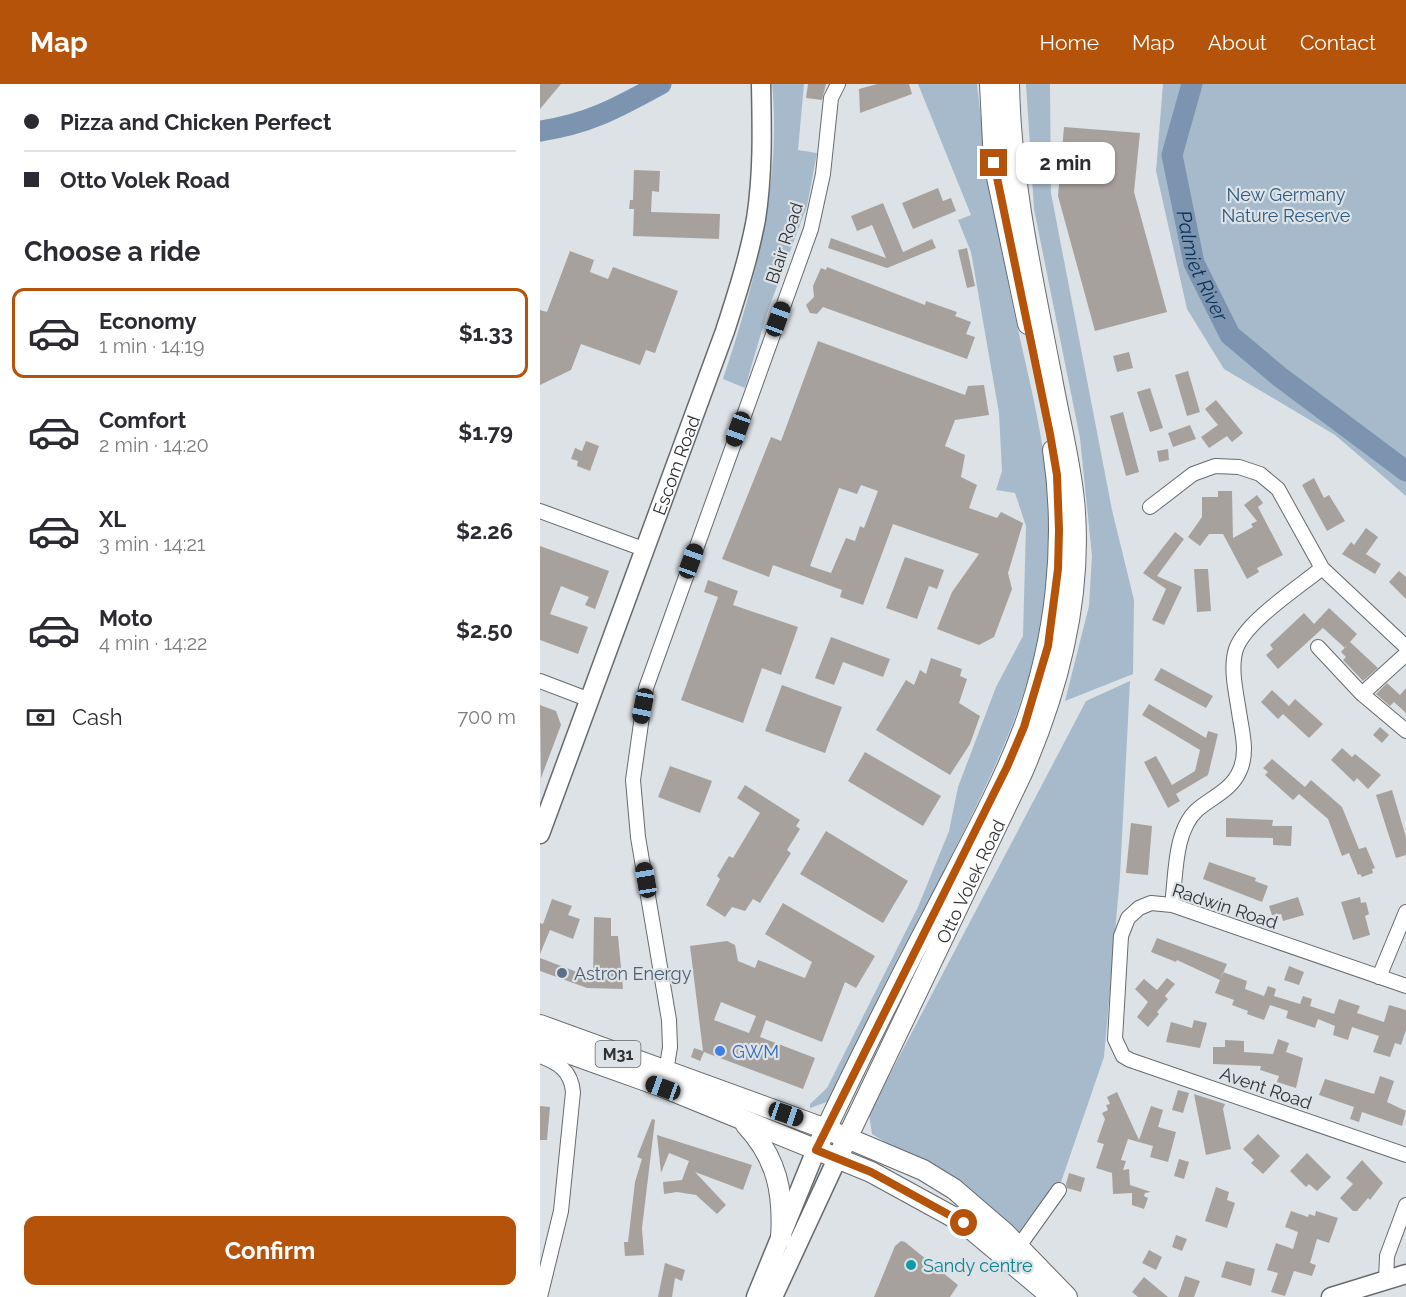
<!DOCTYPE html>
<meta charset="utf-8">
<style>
:root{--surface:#fff;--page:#f2f2f3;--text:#2b2b33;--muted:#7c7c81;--line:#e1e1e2;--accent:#b45309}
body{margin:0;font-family:Raleway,sans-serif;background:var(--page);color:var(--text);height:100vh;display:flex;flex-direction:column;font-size:22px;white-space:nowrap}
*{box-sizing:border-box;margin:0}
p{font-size:20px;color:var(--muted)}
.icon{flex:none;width:33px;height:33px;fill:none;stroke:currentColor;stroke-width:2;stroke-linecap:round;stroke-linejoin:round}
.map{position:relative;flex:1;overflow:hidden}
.sheet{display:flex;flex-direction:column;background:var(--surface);width:540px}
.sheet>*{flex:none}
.guide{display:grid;align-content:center;height:132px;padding:0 24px;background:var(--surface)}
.end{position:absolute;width:27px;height:27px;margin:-14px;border:8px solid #b45309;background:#fff;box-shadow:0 0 0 3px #fff}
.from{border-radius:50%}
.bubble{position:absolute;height:42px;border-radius:12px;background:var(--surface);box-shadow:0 2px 4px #0004;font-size:20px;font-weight:700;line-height:42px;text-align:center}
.car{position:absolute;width:18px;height:36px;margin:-18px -9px;border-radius:8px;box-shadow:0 0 4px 2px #0007;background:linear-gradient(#222 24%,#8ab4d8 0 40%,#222 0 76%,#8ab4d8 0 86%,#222 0)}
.guide b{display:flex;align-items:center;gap:21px;height:57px;font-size:22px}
.guide b+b{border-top:2px solid var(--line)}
.guide i{width:15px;height:15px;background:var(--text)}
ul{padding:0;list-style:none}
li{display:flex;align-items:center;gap:18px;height:90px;margin:0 12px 9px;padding:0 12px;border:3px solid transparent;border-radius:12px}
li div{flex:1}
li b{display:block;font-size:22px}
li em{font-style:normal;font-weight:700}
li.current{border-color:var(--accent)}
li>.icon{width:54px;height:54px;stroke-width:1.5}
h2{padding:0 24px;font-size:27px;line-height:72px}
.pay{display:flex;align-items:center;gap:15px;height:66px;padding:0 24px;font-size:22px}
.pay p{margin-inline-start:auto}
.cta{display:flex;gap:12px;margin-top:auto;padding:12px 24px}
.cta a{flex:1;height:69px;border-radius:12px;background:var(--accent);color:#fff;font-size:24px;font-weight:700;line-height:69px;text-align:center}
header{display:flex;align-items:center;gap:36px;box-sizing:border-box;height:84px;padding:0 30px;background:var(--accent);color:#fff}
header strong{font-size:28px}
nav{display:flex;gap:33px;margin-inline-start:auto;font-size:21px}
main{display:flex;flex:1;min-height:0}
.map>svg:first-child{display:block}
.green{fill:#a6bacb}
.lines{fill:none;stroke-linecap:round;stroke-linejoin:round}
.river{stroke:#7c94af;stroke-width:21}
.building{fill:#a7a19d;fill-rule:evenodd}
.street-casing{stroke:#666a6e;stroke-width:16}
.secondary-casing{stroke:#666a6e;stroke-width:21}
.primary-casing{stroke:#666a6e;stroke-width:22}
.street{stroke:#fff;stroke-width:14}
.secondary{stroke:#fff;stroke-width:18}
.primary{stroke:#fff;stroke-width:20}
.route{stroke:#b45309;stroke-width:8}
.service-dot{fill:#5c6f8a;stroke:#dde2e7;stroke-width:2}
.shop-dot{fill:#3f7fe0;stroke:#dde2e7;stroke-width:2}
.culture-dot{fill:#0f9aa8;stroke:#dde2e7;stroke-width:2}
.labels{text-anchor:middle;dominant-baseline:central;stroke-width:4.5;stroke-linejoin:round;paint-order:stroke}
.shield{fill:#dde2e7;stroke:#64676a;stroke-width:1.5}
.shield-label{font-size:16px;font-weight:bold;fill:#303234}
.park-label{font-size:18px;fill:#2d5c80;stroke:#dde2e7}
.street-label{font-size:18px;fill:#303234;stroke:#dde2e7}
.service-label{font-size:18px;fill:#4e5e75;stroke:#dde2e7;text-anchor:start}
.shop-label{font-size:18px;fill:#366cbe;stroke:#dde2e7;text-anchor:start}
.culture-label{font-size:18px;fill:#0d838f;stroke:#dde2e7;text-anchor:start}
.water-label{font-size:20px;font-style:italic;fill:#0a3257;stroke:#dde2e7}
</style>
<header>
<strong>Map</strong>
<nav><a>Home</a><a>Map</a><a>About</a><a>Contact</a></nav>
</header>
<main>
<section class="sheet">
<div class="guide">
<b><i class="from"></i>Pizza and Chicken Perfect</b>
<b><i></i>Otto Volek Road</b>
</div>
<h2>Choose a ride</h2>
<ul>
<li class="current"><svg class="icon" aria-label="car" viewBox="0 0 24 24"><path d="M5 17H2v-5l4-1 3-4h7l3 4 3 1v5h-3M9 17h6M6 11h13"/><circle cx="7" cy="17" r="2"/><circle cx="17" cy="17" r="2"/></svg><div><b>Economy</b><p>1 min · 14:19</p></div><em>$1.33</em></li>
<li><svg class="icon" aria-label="car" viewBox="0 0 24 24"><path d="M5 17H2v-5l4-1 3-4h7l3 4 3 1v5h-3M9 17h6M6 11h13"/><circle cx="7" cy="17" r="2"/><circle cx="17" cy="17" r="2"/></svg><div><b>Comfort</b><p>2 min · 14:20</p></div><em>$1.79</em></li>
<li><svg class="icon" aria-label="car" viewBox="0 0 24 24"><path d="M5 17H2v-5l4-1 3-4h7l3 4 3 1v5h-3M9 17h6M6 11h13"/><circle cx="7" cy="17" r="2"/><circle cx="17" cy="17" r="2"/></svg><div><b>XL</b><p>3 min · 14:21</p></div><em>$2.26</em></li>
<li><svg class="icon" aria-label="car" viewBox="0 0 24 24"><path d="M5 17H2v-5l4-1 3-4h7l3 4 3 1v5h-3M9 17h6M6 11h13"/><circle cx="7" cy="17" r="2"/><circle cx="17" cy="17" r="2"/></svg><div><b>Moto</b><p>4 min · 14:22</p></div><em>$2.50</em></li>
</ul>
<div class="pay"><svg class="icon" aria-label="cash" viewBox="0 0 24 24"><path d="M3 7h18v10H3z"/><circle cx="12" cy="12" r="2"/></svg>Cash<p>700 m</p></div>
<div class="cta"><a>Confirm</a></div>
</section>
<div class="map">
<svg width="866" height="1213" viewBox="0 0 866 1213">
<rect width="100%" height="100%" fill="#dde2e7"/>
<path class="green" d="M 232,0 L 264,0 L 258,66 L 277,69 L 267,122 L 227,229 L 205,304 L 183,295 C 214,202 242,99 232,0 Z
M 378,0 L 437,0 C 445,77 458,152 474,228 C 491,304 512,383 511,461 C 510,580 455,685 403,789 C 366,865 329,940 292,1016 L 270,1024 L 270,1020 L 287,1004 L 378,823 L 409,747 L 418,703 L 456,603 L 483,552 L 486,442 L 475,409 L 456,406 L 462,387 L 459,329 L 431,168 L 418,136 L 431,131 Z
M 486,0 L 510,0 L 511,109 L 572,426 L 594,516 L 593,590 L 525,617 L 549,522 L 552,472 L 540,354 L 494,125 Z
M 623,0 L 866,0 L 866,412 L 795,351 L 684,285 L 647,225 L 616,87 Z
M 590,597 L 580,792 L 564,973 L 520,1101 L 475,1155 L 414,1100 L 332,1050 L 329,1030 L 546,617 Z"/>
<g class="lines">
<g class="river">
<path id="s1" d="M 652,0 L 632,71 L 654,179 L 690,251 L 740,293 L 866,387"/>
<path d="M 0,47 C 49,40 79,23 121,0"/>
</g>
</g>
<path class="building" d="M 0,0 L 21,0 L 0,25 Z
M 268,0 L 286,0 L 282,16 L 266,14 Z
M 337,0 L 369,0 L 372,10 L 320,29 L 319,5 Z
M 524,43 L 600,49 L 594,108 L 627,228 L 555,247 L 518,112 Z
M 94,86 L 120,87 L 119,108 L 112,107 L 111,128 L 180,130 L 179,155 L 93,152 L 94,125 L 89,125 L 90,116 L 93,116 Z
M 398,104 L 403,117 L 411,114 L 416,127 L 373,145 L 362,119 Z
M 343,119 L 363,168 L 392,155 L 396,164 L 347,184 L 288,164 L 291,154 L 346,174 L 332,141 L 317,147 L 311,132 Z
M 427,164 L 435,202 L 427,204 L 418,166 Z
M 30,167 L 54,176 L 50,188 L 68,195 L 73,183 L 138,207 L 115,269 L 106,266 L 100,281 L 41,260 L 31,286 L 0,301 L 0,226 L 7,228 Z
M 287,183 L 385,221 L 386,217 L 417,228 L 415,232 L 431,238 L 426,250 L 435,253 L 427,275 L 283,223 L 277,230 L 270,229 L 266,221 L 274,213 L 273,202 L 281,184 L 286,186 Z
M 278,257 L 425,311 L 428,302 L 444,301 L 449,331 L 415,336 L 405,362 L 425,371 L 421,393 L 437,401 L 429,424 L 457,434 L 461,428 L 483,439 L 468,489 L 472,505 L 454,553 L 439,561 L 397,545 L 412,508 L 439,470 L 353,440 L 323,521 L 300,513 L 302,506 L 233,481 L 229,493 L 182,475 L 231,353 L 241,357 ZM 321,401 L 338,407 L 324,444 L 320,442 L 315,457 L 306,454 L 291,489 L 270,482 L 299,404 L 317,410 Z
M 589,268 L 593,284 L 577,288 L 573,272 Z
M 648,287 L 660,328 L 647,332 L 635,291 Z
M 610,304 L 623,344 L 610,348 L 597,308 Z
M 676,316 L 703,349 L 692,358 L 687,352 L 669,364 L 661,353 L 678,341 L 665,325 Z
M 583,328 L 599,388 L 586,392 L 570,332 Z
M 650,341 L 656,355 L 633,363 L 628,349 Z
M 46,357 L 59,362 L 50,387 L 37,382 L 38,377 L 31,375 L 35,364 L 42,367 Z
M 628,365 L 629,376 L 619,378 L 617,367 Z
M 774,394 L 784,414 L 789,411 L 805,437 L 787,447 L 762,401 Z
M 678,407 L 692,407 L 693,454 L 713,443 L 711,440 L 717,437 L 704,421 L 717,411 L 723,419 L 718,423 L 743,471 L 717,484 L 719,488 L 707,495 L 683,450 L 669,450 L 660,462 L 648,453 L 662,433 L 662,413 L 678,413 Z
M 826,444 L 838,453 L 826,470 L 841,480 L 835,490 L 802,470 L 811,458 L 814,461 Z
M 635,448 L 644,455 L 617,492 L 642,503 L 624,541 L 612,536 L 626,505 L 603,489 Z
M 0,462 L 69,487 L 55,525 L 45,521 L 49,513 L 21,502 L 10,530 L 48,543 L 38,570 L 0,556 Z
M 365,473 L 404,486 L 397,505 L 389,502 L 377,535 L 346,524 Z
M 654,485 L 668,485 L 671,527 L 657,528 Z
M 859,487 L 866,493 L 866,515 L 849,498 Z
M 168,496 L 198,507 L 193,521 L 258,543 L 241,591 L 222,584 L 203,639 L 141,616 L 178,513 L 164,508 Z
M 789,524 L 817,550 L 810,558 L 838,584 L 823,597 L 803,576 L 806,573 L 801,568 L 808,560 L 805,564 L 783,544 L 738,585 L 726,571 L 733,565 L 730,561 L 764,529 L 774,540 Z
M 291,553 L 350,575 L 343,593 L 303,578 L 294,601 L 275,594 Z
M 391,574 L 422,585 L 420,592 L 427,595 L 419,619 L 440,632 L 430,660 L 410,691 L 336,646 L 366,596 L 374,601 L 380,586 L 386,590 Z
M 621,584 L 673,612 L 666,624 L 614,596 Z
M 847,599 L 860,611 L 866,604 L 866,629 L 854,618 L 850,622 L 836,610 Z
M 242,601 L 302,623 L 285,669 L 225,647 Z
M 732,606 L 749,622 L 755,615 L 783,640 L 769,654 L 743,630 L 738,635 L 721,618 Z
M 609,620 L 666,654 L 668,647 L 678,650 L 668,691 L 636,710 L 640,717 L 628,724 L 604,678 L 616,672 L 632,701 L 655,687 L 660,666 L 602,631 Z
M 0,621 L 16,627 L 21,641 L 1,694 Z
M 840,643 L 849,651 L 842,659 L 833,651 Z
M 802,664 L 812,673 L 815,670 L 841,691 L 828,705 L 817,694 L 814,698 L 791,676 Z
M 325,668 L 401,712 L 383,742 L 308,697 Z
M 732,675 L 765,703 L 771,696 L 802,723 L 819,765 L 826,763 L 835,784 L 832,785 L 833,789 L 822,793 L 820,790 L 818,791 L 809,769 L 802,772 L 788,735 L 759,710 L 753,716 L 725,691 L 728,688 L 723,684 Z
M 130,682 L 172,697 L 160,729 L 118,713 Z
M 205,701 L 260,736 L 256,742 L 260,745 L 247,766 L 251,769 L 220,819 L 213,815 L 205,827 L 192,823 L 185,833 L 166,821 L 180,795 L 177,792 L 189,772 L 193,774 L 220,729 L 197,714 Z
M 852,706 L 866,753 L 866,771 L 856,774 L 836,711 Z
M 686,734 L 733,736 L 732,742 L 752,742 L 751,762 L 733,761 L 733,754 L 686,753 Z
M 591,739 L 612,742 L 608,791 L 586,789 Z
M 286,747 L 368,797 L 343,839 L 260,790 Z
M 669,778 L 716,794 L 715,797 L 728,802 L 722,818 L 663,795 Z
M 758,813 L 764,831 L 743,837 L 741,830 L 732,831 L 729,822 Z
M 820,813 L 821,819 L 826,818 L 829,830 L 825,832 L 830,851 L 813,856 L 801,818 Z
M 12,815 L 32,822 L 28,831 L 40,835 L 33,855 L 10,846 L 0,870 L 0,839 L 3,840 Z
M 243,819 L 335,872 L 316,904 L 305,898 L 282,958 L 226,936 L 220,953 L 275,974 L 263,1005 L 164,968 L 160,977 L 151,973 L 154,964 L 163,967 L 150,862 L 187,857 L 195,861 L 198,877 L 215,884 L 218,876 L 265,894 L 272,878 L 225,850 ZM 181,918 L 216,932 L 209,949 L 174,936 Z
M 54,833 L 71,834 L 71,852 L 78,852 L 83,905 L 47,904 L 0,887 L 0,874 L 53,894 Z
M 617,854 L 687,880 L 680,896 L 637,876 L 636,878 L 611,868 Z
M 749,882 L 764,888 L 759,901 L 744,896 Z
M 683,888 L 707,897 L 705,905 L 724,912 L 728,902 L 736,905 L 734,912 L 760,920 L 763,912 L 772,915 L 770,922 L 794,930 L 799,915 L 820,922 L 817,929 L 844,938 L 849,921 L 866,926 L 866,946 L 861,961 L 855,959 L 850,973 L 833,968 L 839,952 L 812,943 L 808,956 L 793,951 L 795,942 L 778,935 L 775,944 L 746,934 L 748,927 L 730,921 L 724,936 L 707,930 L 708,927 L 692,921 L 694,916 L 675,909 Z
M 627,894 L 635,900 L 625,912 L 628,915 L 617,928 L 619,930 L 608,943 L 597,933 L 608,918 L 595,905 L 604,895 L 617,906 Z
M 654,936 L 667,939 L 660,964 L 626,958 L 631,938 L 652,944 Z
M 738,955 L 749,959 L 746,968 L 763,974 L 756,1004 L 737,998 L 739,992 L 720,986 L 721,982 L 673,980 L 673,963 L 685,963 L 685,956 L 704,957 L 704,968 L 733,970 Z
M 840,992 L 854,997 L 847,1018 L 866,1027 L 862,1042 L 822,1028 L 819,1038 L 810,1035 L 814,1023 L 779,1011 L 785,995 L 834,1010 Z
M 638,1006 L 649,1009 L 643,1029 L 632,1026 Z
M 577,1008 L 599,1056 L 611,1022 L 623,1026 L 618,1043 L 636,1048 L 628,1078 L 610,1073 L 613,1062 L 588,1055 L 581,1076 L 586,1077 L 583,1086 L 589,1085 L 590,1101 L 611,1108 L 605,1109 L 604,1112 L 608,1114 L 604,1125 L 592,1121 L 592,1109 L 573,1110 L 572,1089 L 556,1084 L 564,1060 L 557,1058 L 565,1035 L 562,1029 L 568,1026 L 566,1021 L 570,1020 L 567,1013 Z
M 654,1010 L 685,1020 L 683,1025 L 691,1065 L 666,1071 Z
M 0,1022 L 10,1023 L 7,1056 L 0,1056 Z
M 112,1035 L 115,1036 L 102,1144 L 104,1171 L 85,1172 L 84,1158 L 88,1158 L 95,1098 L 102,1075 L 97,1073 Z
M 718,1050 L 740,1072 L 723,1090 L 711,1079 L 714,1076 L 703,1065 Z
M 117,1051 L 212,1081 L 203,1106 L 155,1088 L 186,1121 L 177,1130 L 156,1111 L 137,1108 L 124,1110 L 123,1098 L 142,1096 L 149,1077 L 129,1069 L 121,1089 Z
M 767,1069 L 791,1093 L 777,1107 L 769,1100 L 766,1103 L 750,1087 Z
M 639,1075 L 649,1078 L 644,1095 L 634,1092 Z
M 822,1076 L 843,1099 L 830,1116 L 828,1114 L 817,1127 L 813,1127 L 800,1114 L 813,1100 L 806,1094 Z
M 529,1089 L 545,1094 L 541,1108 L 527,1104 L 526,1100 Z
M 676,1103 L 689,1108 L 687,1116 L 695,1119 L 687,1144 L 665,1137 Z
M 751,1127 L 768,1133 L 769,1130 L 775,1132 L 776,1127 L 798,1134 L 789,1159 L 777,1155 L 770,1179 L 776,1181 L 772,1192 L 754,1187 L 745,1212 L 731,1208 L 738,1189 L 727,1186 L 736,1159 L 753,1165 L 758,1148 L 745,1143 Z
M 636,1151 L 647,1155 L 642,1167 L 632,1163 Z
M 361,1157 L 365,1158 L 418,1201 L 410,1213 L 334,1213 L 355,1162 Z
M 609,1166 L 622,1173 L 616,1186 L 602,1179 Z
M 686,1177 L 715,1185 L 711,1202 L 681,1193 Z
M 125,1179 L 145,1186 L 142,1197 L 135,1194 L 132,1213 L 118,1213 Z
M 645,1192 L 660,1197 L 654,1213 L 638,1213 Z
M 604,1193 L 628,1213 L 598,1213 L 592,1208 Z"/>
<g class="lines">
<defs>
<path id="street" d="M 610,423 L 653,390 L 675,382 L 699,383 L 720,390 L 738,405 L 782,484 L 866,563
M 0,427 L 106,466
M 778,563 L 822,610 L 866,647
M 0,597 L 50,616
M 822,610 L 866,570
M 632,821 C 636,792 634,747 657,726 C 672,713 692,706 700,686 C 708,668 702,648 699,628 C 696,608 690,584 696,565 C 706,537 758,504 782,484
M 839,893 L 866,828
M 866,902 L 632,821 L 611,819 L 599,824 L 588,834 L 581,852 L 575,955 L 583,972 L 590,976 L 866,1071
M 0,972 C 19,979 31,987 33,1008 L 21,1127 L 0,1213
M 126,988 L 130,963 L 129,936 L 98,753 L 93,696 L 106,604 L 271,145 L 283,90 L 291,14 L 298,0
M 474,1169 L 519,1106
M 846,1196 L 847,1172 L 866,1121"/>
<g id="secondary">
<path id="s2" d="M 0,750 L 185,247 C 197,210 209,173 216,135 C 223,90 222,45 221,0"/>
<path d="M 216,1213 L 276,1066"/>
<path d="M 233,1213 L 297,1075"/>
<path d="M 791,1213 L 866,1190"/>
</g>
<g id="primary">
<path d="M 450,0 L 454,79 L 488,240"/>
<path d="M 0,941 L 286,1045 L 383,1086 L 414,1105 L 464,1148 L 527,1213"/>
<path d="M 0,959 L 123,1003 L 331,1088 L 424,1139 L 512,1213"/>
<path d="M 206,1041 C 237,1074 244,1109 241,1154"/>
<path d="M 276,1066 C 313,988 351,911 391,835 C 423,772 459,709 484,643 C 516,556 527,458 513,366"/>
<path id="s3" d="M 297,1075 L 482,689 C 519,604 543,509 534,416 C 530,377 520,338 513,300 C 494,200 471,102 469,0"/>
</g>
</defs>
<use href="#street" class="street-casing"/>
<use href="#secondary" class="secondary-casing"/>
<use href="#primary" class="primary-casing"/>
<use href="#street" class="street"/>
<use href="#secondary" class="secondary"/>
<use href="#primary" class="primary"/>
</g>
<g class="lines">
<path class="route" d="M 424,1139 L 331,1088 L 276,1066 L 467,683 L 484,643 L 508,562 L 518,485 L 519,446 L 517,391 L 510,350 L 454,79"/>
</g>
<circle class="service-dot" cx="22" cy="889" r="6"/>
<circle class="shop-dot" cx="180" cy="967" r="6"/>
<circle class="culture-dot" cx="371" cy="1181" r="6"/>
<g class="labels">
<rect class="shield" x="55.5" y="957" width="45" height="26" rx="4.5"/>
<g class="shield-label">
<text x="78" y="970">M31</text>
</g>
<g class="park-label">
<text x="746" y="110">New Germany<tspan x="746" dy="21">Nature Reserve</tspan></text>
</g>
<g class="street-label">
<text transform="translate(244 159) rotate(-72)">Blair Road</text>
<text stroke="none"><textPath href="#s2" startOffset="393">Escom Road</textPath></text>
<text stroke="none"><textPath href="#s3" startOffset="308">Otto Volek Road</textPath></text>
<text transform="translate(685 822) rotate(18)">Radwin Road</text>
<text transform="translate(726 1004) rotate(19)">Avent Road</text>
</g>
<g class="service-label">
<text x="34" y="889">Astron Energy</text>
</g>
<g class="shop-label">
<text x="192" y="967">GWM</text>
</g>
<g class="culture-label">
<text x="383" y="1181">Sandy centre</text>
</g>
<g class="water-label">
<text stroke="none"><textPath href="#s1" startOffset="189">Palmiet River</textPath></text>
</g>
</g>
</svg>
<i class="end from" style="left:424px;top:1139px"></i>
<i class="end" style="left:454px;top:79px"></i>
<div class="bubble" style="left:476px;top:58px;width:99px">2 min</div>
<i class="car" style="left:238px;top:235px;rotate:20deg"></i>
<i class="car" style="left:198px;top:345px;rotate:200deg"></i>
<i class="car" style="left:151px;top:477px;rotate:20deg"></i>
<i class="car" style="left:103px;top:622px;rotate:191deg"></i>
<i class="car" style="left:106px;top:796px;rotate:350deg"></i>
<i class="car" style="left:123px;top:1004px;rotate:290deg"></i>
<i class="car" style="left:246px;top:1030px;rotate:109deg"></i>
</div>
</main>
